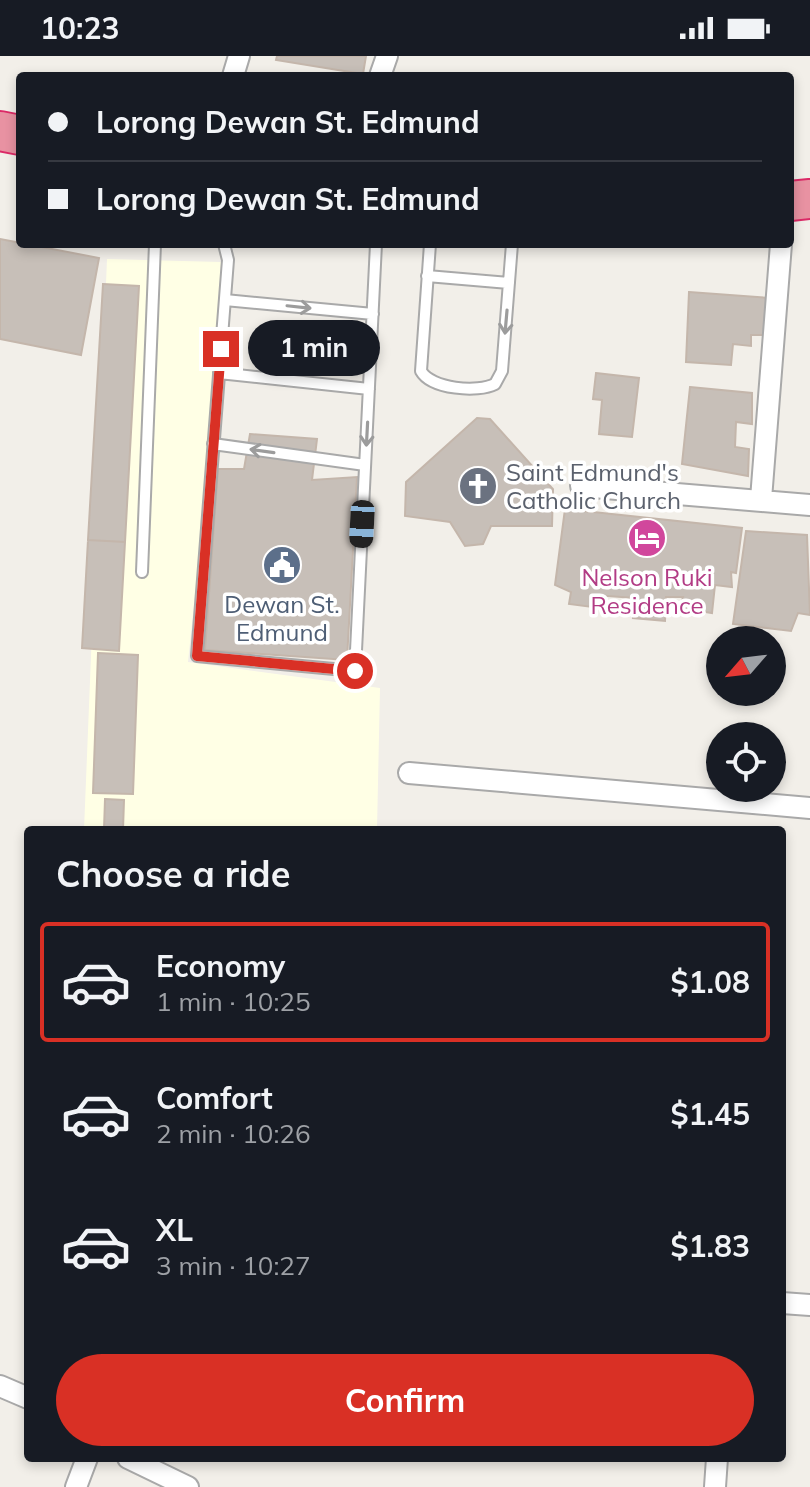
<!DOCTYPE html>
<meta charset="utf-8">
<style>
:root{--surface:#171b24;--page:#20242c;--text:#f1f3f6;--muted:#9ea1a6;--line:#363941;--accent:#d93025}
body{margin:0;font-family:Mulish,sans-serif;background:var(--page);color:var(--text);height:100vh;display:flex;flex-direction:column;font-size:30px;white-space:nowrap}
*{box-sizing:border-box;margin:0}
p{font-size:26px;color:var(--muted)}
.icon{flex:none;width:44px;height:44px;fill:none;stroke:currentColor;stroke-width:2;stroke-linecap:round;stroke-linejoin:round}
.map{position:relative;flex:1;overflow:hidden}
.details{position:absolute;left:24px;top:770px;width:762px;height:636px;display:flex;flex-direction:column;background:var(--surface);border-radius:8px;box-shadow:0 4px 12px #0003}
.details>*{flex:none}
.top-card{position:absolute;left:16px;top:16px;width:778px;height:176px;border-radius:8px;box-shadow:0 4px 12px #0003;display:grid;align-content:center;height:176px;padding:0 32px;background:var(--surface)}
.needle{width:52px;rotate:242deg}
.fabs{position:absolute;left:706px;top:570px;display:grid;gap:16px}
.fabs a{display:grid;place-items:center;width:80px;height:80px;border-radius:50%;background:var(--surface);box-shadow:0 4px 12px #0003;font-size:40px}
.end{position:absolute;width:36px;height:36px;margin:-18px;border:10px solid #d93025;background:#fff;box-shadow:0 0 0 4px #fff}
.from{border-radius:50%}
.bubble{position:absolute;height:56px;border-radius:28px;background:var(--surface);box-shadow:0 4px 12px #0003;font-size:26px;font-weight:700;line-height:56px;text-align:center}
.car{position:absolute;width:24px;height:48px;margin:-24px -12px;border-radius:10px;box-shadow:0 0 6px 2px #0007;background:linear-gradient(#222 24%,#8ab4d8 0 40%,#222 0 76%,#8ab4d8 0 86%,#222 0)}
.top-card b{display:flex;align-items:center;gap:28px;height:76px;font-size:30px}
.top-card b+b{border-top:2px solid var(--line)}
.top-card i{width:20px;height:20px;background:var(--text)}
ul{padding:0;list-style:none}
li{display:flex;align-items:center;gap:24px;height:120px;margin:0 16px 12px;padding:0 16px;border:4px solid transparent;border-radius:8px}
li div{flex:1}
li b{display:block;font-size:30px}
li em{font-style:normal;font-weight:700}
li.on{border-color:var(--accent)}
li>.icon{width:72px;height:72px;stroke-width:1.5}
h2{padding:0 32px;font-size:36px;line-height:96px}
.cta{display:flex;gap:16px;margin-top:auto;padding:16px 32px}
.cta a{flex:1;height:92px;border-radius:48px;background:var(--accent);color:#fff;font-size:32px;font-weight:700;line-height:92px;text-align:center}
.status{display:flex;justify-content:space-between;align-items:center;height:56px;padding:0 40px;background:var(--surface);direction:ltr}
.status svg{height:22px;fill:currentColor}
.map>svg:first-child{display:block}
.education{fill:#ffffe5}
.building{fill:#c7bfb8;stroke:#c4b6ab;stroke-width:2}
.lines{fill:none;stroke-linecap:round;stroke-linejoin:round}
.lane-casing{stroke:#a9a9a9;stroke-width:14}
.street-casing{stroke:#a9a9a9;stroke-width:24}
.highway-casing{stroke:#dc2a67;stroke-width:42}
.lane{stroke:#fff;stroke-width:10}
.street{stroke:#fff;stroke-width:20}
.highway{stroke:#e892a2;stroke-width:38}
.oneway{stroke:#9c9c9c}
.route{stroke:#d93025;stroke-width:10}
.labels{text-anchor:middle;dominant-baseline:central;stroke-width:7;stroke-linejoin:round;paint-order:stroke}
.worship-label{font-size:24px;fill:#5b616d;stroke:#fff;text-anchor:start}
.hotel-label{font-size:24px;fill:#b23c85;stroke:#fff}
.service-label{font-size:24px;fill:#4e5e75;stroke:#fff}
</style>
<div class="status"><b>10:23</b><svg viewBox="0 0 49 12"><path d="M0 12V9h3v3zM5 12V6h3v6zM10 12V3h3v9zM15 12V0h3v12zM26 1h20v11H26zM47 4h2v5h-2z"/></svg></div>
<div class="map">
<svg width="810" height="1431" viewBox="0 0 810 1431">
<rect width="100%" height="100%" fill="#f2efe9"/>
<path class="education" d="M 107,203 L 221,206 L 210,395 L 188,606 L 380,632 L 377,774 L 84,774 Z"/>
<path class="building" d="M 277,0 L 366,0 L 363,18 L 276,4 Z
M 0,183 L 99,202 L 81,299 L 0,283 Z
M 103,228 L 139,230 L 125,486 L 88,484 Z
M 689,236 L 770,242 L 768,279 L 751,279 L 751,290 L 733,288 L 731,309 L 686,306 Z
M 596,317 L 639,322 L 632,381 L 599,378 L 602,344 L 593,343 Z
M 690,331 L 752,337 L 752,368 L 736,366 L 735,391 L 749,393 L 748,420 L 682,408 Z
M 477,362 L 490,363 L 553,433 L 552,470 L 491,470 L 483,488 L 465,490 L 450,466 L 405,460 L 406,426 Z
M 250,378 L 317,383 L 312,424 L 357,421 L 347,604 L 205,594 L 218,413 L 244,413 Z
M 565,453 L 742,472 L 736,517 L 731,516 L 732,531 L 715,529 L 712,557 L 680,552 L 683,541 L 666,541 L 665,565 L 633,562 L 635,542 L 594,539 L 592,551 L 569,548 L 571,536 L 555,529 Z
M 746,475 L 807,479 L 810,559 L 798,557 L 791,575 L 733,568 Z
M 88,484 L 125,486 L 119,595 L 82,592 Z
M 98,597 L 138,599 L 133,738 L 93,737 Z
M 105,743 L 124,744 L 123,774 L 104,774 Z"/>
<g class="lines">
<defs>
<path id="lane" d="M 224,188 L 228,204 L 197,600 L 355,615 L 376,188
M 430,188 L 421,315 C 431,333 478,337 495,328 L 502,315 L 512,188
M 427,220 L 509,227
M 225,244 L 373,258
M 219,317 L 369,333
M 213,388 L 365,409
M 142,516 L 155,188"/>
<path id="street" d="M 233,20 L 239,0
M 380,20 L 387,0
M 581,430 L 810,449
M 761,443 L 781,188
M 409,717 L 810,752
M 782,1247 L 810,1249
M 0,1330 L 28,1342
M 128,1402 L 188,1431
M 76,1431 L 87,1402
M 715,1431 L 717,1402"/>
<path id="highway" d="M 0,75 L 20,79
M 790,145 L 810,143"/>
</defs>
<use href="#lane" class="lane-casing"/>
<use href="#street" class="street-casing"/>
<use href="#highway" class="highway-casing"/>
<use href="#lane" class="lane"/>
<use href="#street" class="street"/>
<use href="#highway" class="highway"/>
</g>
<defs><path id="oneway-shaft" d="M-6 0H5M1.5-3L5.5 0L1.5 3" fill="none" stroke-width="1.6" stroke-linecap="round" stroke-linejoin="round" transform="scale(2)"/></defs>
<g class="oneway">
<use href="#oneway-shaft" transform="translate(299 251) rotate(6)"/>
<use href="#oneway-shaft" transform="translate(506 266) rotate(95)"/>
<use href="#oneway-shaft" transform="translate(367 378) rotate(93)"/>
<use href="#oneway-shaft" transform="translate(262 395) rotate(-172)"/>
</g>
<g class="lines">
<path class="route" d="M 221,293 L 197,600 L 355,615"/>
</g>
<defs>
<symbol id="church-disc" viewBox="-11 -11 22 22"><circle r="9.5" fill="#6b7280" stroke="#fff"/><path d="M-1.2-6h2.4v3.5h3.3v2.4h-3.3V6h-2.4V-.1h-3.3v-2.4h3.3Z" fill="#fff"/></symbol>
<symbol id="hotel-disc" viewBox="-11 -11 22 22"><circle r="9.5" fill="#d1479c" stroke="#fff"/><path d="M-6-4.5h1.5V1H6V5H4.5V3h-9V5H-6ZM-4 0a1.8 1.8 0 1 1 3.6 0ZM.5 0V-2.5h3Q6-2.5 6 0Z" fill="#fff"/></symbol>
<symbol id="civic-disc" viewBox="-11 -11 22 22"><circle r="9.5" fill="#5c6f8a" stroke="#fff"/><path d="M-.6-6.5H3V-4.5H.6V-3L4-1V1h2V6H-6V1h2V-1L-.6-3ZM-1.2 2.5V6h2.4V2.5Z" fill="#fff"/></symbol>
</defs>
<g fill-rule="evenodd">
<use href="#church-disc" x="456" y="408" width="44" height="44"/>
<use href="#hotel-disc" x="625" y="460" width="44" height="44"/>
<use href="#civic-disc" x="260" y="487" width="44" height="44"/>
</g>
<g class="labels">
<g class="worship-label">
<text x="506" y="416">Saint Edmund's<tspan x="506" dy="28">Catholic Church</tspan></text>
</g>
<g class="hotel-label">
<text x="647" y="521">Nelson Ruki<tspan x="647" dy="28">Residence</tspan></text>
</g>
<g class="service-label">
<text x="282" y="548">Dewan St.<tspan x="282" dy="28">Edmund</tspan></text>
</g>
</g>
</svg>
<div class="fabs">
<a><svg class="needle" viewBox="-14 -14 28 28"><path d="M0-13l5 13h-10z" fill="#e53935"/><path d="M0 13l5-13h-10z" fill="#9ea1a6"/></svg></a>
<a><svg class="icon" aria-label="locate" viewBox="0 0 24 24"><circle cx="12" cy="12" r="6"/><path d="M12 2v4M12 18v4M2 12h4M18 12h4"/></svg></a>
</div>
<i class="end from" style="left:355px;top:615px"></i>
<i class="end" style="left:221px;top:293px"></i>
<div class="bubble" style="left:248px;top:264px;width:132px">1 min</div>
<i class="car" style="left:362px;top:468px;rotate:183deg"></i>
<div class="top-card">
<b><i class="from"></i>Lorong Dewan St. Edmund</b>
<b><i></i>Lorong Dewan St. Edmund</b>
</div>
<section class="details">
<h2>Choose a ride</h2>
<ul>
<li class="on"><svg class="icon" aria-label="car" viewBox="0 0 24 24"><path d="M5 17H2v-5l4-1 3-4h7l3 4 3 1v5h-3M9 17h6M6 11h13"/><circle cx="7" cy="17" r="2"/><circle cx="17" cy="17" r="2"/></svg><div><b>Economy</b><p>1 min · 10:25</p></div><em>$1.08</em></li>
<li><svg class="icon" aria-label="car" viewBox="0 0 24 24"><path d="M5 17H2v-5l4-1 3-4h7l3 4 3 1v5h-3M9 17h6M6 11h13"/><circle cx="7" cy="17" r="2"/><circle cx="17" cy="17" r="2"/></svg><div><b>Comfort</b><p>2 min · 10:26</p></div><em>$1.45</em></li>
<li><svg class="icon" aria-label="car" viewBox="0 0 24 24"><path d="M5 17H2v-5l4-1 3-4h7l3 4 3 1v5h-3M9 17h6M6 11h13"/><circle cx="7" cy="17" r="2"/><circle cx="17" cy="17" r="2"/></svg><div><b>XL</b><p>3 min · 10:27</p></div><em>$1.83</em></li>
</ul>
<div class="cta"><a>Confirm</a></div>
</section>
</div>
